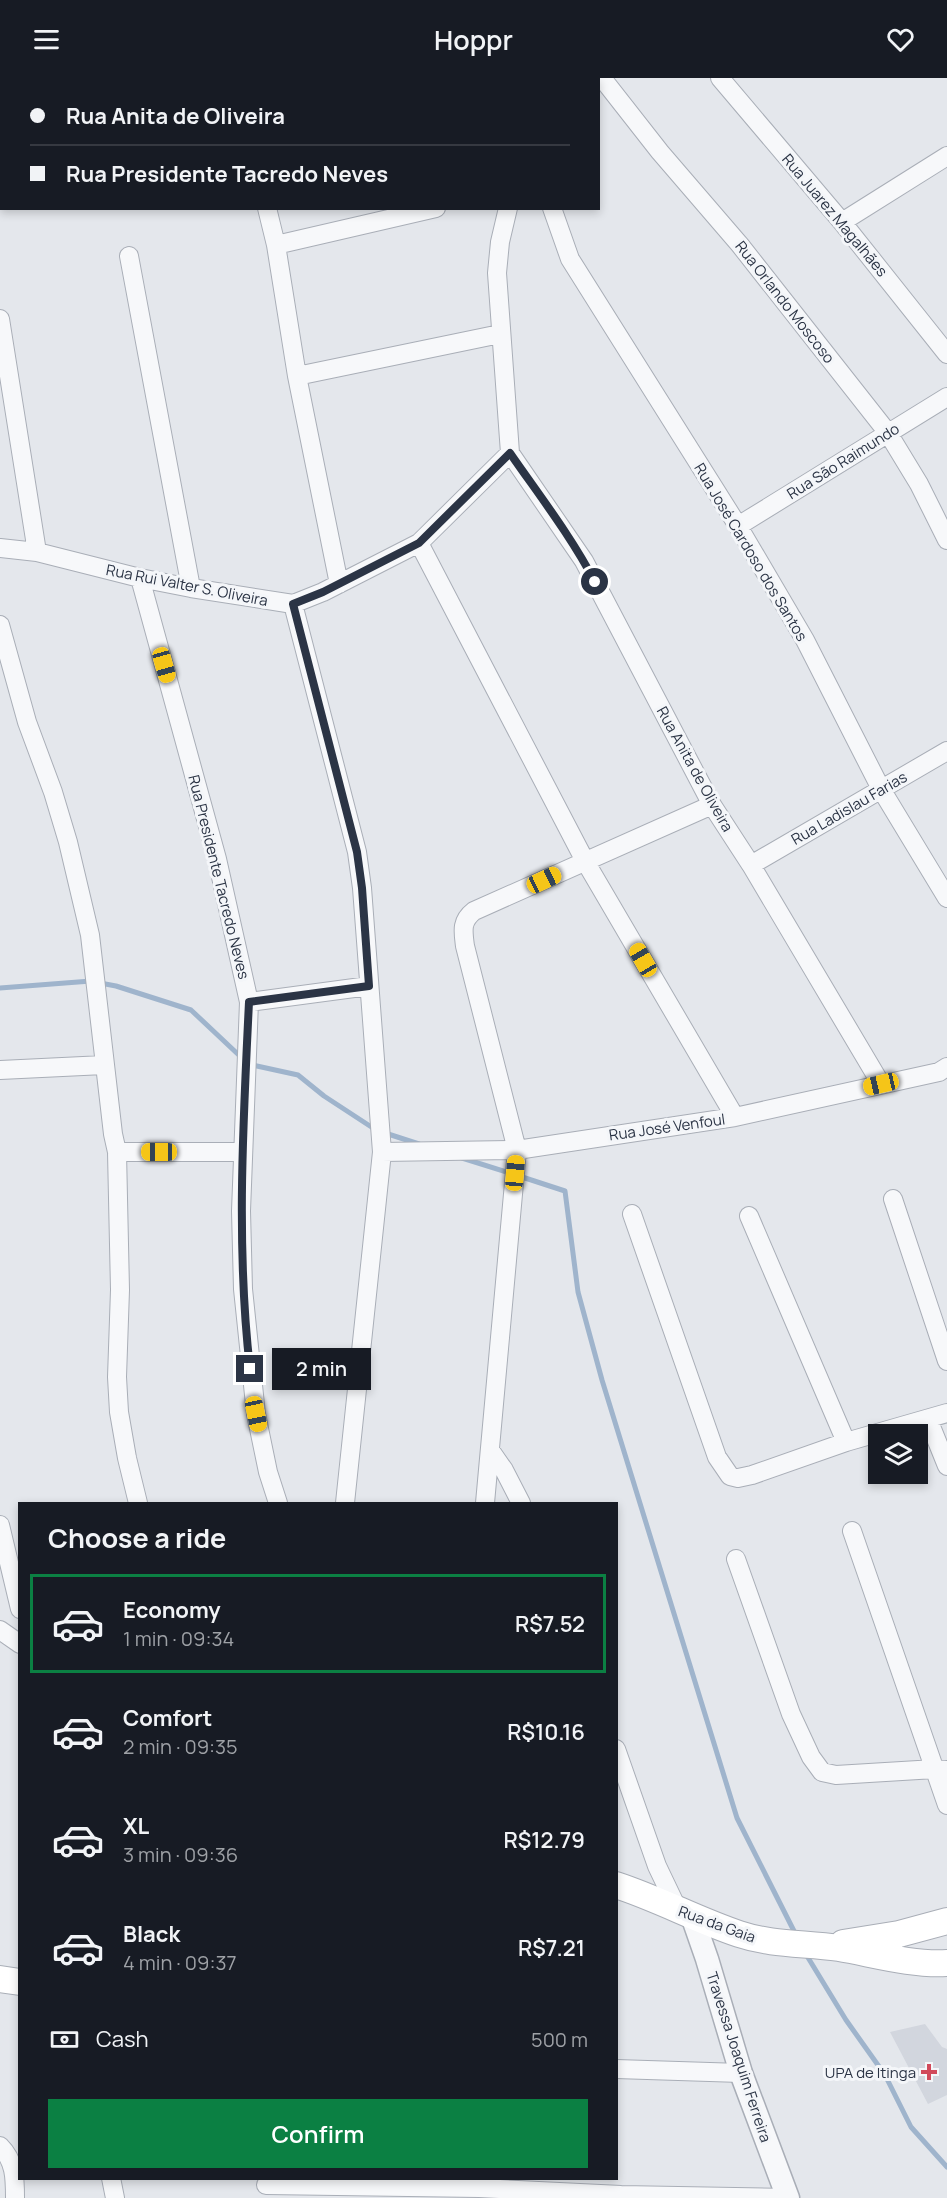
<!DOCTYPE html>
<meta charset="utf-8">
<style>
:root{--surface:#171b24;--page:#242831;--text:#f1f3f6;--muted:#9ea1a6;--line:#363941;--accent:#0b8043}
body{margin:0;font-family:Manrope,sans-serif;background:var(--page);color:var(--text);height:100vh;display:flex;flex-direction:column;font-size:22px;white-space:nowrap}
*{box-sizing:border-box;margin:0}
p{font-size:20px;color:var(--muted)}
.icon{flex:none;width:33px;height:33px;fill:none;stroke:currentColor;stroke-width:2;stroke-linecap:round;stroke-linejoin:round}
.map{position:relative;flex:1;overflow:hidden}
.drawer{position:absolute;left:18px;top:1424px;width:600px;height:678px;display:flex;flex-direction:column;background:var(--surface);border-radius:0px;box-shadow:0 3px 9px #0003}
.drawer>*{flex:none}
.hud{position:absolute;left:0px;top:0px;width:600px;height:132px;box-shadow:0 3px 9px #0003;display:grid;align-content:center;height:132px;padding:0 30px;background:var(--surface)}
.controls{position:absolute;left:868px;top:1346px;display:grid;gap:12px}
.controls a{display:grid;place-items:center;width:60px;height:60px;border-radius:0px;background:var(--surface);box-shadow:0 3px 9px #0003;font-size:30px}
.end{position:absolute;width:27px;height:27px;margin:-14px;border:8px solid #2b3445;background:#fff;box-shadow:0 0 0 3px #fff}
.from{border-radius:50%}
.bubble{position:absolute;height:42px;border-radius:0px;background:var(--surface);box-shadow:0 3px 9px #0003;font-size:20px;font-weight:600;line-height:42px;text-align:center}
.car{position:absolute;width:18px;height:36px;margin:-18px -9px;border-radius:8px;box-shadow:0 0 4px 2px #0007;background:linear-gradient(#f5c518 24%,#345 0 40%,#f5c518 0 76%,#345 0 86%,#f5c518 0)}
.hud b{display:flex;align-items:center;gap:21px;height:57px;font-size:22px}
.hud b+b{border-top:2px solid var(--line)}
.hud i{width:15px;height:15px;background:var(--text)}
ul{padding:0;list-style:none}
li{display:flex;align-items:center;gap:18px;height:99px;margin:0 12px 9px;padding:0 18px;border:3px solid transparent;border-radius:0px}
li div{flex:1}
li b{display:block;font-size:22px}
li em{font-style:normal;font-weight:600}
li.on{border-color:var(--accent)}
li>.icon{width:54px;height:54px;stroke-width:1.5}
h2{padding:0 30px;font-size:27px;line-height:72px}
.pay{display:flex;align-items:center;gap:15px;height:66px;padding:0 30px;font-size:22px}
.pay p{margin-inline-start:auto}
.primary-button{display:flex;gap:12px;margin-top:auto;padding:12px 30px}
.primary-button a{flex:1;height:69px;border-radius:0px;background:var(--accent);color:#fff;font-size:24px;font-weight:600;line-height:69px;text-align:center}
header{display:flex;justify-content:space-between;align-items:center;height:78px;padding:0 30px;background:var(--surface);font-size:27px;font-weight:600}
.map>svg:first-child{display:block}
.built{fill:#d2d6de}
.lines{fill:none;stroke-linecap:round;stroke-linejoin:round}
.stream{stroke:#9fb4cc;stroke-width:5}
.minor-casing{stroke:#a9aeb7;stroke-width:20}
.tertiary-casing{stroke:#a9aeb7;stroke-width:25}
.secondary-casing{stroke:#a9aeb7;stroke-width:28}
.minor{stroke:#f7f8fa;stroke-width:18}
.tertiary{stroke:#f7f8fa;stroke-width:22}
.secondary{stroke:#fff;stroke-width:26}
.route{stroke:#2b3445;stroke-width:8}
.poi-dot{fill:#d1495b;stroke:#f4f6f9;stroke-width:2}
.labels{text-anchor:middle;dominant-baseline:central;stroke-width:6;stroke-linejoin:round;paint-order:stroke}
.street-label{font-size:15px;fill:#2b3445;stroke:#f4f6f9}
.poi-label{font-size:15px;fill:#2b3445;stroke:#f4f6f9;text-anchor:end}
</style>
<header><svg class="icon" aria-label="menu" viewBox="0 0 24 24"><path d="M4 6h16M4 12h16M4 18h16"/></svg>Hoppr<svg class="icon" aria-label="heart" viewBox="0 0 24 24"><path d="M12 20l-8-8c-3-5 5-10 8-4 3-6 11-1 8 4z"/></svg></header>
<div class="map">
<svg width="947" height="2120" viewBox="0 0 947 2120">
<rect width="100%" height="100%" fill="#e4e7ec"/>
<path class="built" d="M 925,1946 L 942,1969 L 947,1971 L 947,2017 L 928,2026 L 890,1954 Z"/>
<g class="lines">
<path class="stream" d="M 100,905 L 116,908 L 191,932 L 242,980
M 0,910 L 91,903
M 248,986 L 298,997 L 324,1018 L 376,1052
M 385,1055 L 419,1066
M 462,1080 L 510,1095
M 519,1098 L 565,1113 L 578,1214 L 602,1302 L 737,1740 L 797,1859
M 804,1873 L 846,1942 L 885,1997 L 911,2049 L 947,2089"/>
<defs>
<path id="minor" d="M 602,0 L 660,74 L 740,167 L 888,355 L 919,406 L 947,462
M 720,0 L 842,144 L 947,276
M 368,2 L 376,0
M 543,2 L 543,0
M 267,130 L 276,167
M 552,130 L 570,181 L 738,448 L 805,562 L 881,711 L 947,820
M 842,144 L 947,78
M 129,178 L 191,510
M 0,241 L 37,474
M 297,298 L 500,256
M 510,375 L 584,483 L 712,727 L 751,787 L 881,1006
M 738,448 L 947,319
M 419,465 L 585,783 L 735,1039
M 0,470 L 37,474 L 140,500 L 191,510 L 293,526 L 323,514 L 419,465 L 510,375 L 497,195 L 500,164 L 508,130
M 140,500 L 217,781 L 249,924 L 241,1133 L 243,1211 L 256,1336 L 268,1394 L 278,1425
M 339,506 L 297,298 L 276,167 L 436,130
M 293,526 L 357,774 L 362,810 L 382,1074 L 345,1425
M 0,547 L 27,644 L 53,714 L 68,764 L 90,857 L 113,1056 L 117,1074 L 120,1212 L 117,1299 L 119,1334 L 127,1380 L 138,1425
M 751,787 L 947,673
M 249,924 L 369,908
M 0,992 L 104,987
M 117,1074 L 243,1074
M 382,1074 L 517,1072 L 735,1039 L 939,994 L 947,989
M 893,1121 L 947,1283
M 632,1136 L 717,1379 L 730,1398 L 738,1400 L 752,1397 L 846,1364 L 947,1335
M 749,1138 L 846,1364
M 928,1341 L 947,1388
M 490,1372 L 504,1392 L 521,1425
M 485,1425 L 517,1072 L 465,868 C 463,853 461,843 474,833 L 712,727
M 0,1447 L 20,1531
M 852,1453 L 947,1727
M 736,1481 L 791,1636 L 811,1679 L 822,1694 L 836,1697 L 935,1691 L 947,1692
M 0,1552 L 20,1566
M 616,1671 L 657,1788 L 678,1832
M 616,1991 L 741,1995
M 0,2068 C 15,2083 15,2100 15,2120
M 111,2100 L 115,2120
M 266,2107 L 479,2110 L 621,2117 L 788,2120"/>
<path id="tertiary" d="M 692,1838 L 707,1881 L 741,1995 L 788,2120"/>
<path id="secondary" d="M 616,1807 C 659,1821 697,1842 739,1856 C 772,1867 805,1865 839,1870 C 874,1876 911,1887 947,1885
M 843,1865 L 899,1856 L 947,1843
M 0,1901 L 20,1904"/>
</defs>
<use href="#minor" class="minor-casing"/>
<use href="#tertiary" class="tertiary-casing"/>
<use href="#secondary" class="secondary-casing"/>
<use href="#minor" class="minor"/>
<use href="#tertiary" class="tertiary"/>
<use href="#secondary" class="secondary"/>
</g>
<g class="lines">
<path class="route" d="M 250,1291 C 236,1169 243,1047 249,924 L 369,908 L 362,810 L 357,774 L 293,526 L 323,514 L 419,465 L 510,375 C 539,417 571,458 595,504"/>
</g>
<path class="poi-dot" d="M926 1985h6v6h6v6h-6v6h-6v-6h-6v-6h6z"/>
<g class="labels">
<g class="street-label">
<text transform="translate(835 137) rotate(50)">Rua Juarez Magalhães</text>
<text transform="translate(785 224) rotate(52)">Rua Orlando Moscoso</text>
<text transform="translate(843 383) rotate(-32)">Rua São Raimundo</text>
<text transform="translate(751 474) rotate(59)">Rua José Cardoso dos Santos</text>
<text transform="translate(187 507) rotate(11)">Rua Rui Valter S. Oliveira</text>
<text transform="translate(695 691) rotate(61)">Rua Anita de Oliveira</text>
<text transform="translate(849 730) rotate(-30)">Rua Ladislau Farias</text>
<text transform="translate(219 799) rotate(76)">Rua Presidente Tacredo Neves</text>
<text transform="translate(667 1049) rotate(-8)">Rua José Venfoul</text>
<text transform="translate(717 1846) rotate(20)">Rua da Gaia</text>
<text transform="translate(739 1979) rotate(72)">Travessa Joaquim Ferreira</text>
</g>
<g class="poi-label">
<text x="916" y="1994">UPA de Itinga</text>
</g>
</g>
</svg>
<div class="controls">
<a><svg class="icon" aria-label="layers" viewBox="0 0 24 24"><path d="M12 4l9 5-9 5-9-5zM3 14l9 5 9-5"/></svg></a>
</div>
<i class="end from" style="left:595px;top:504px"></i>
<i class="end" style="left:250px;top:1291px"></i>
<div class="bubble" style="left:272px;top:1270px;width:99px">2 min</div>
<i class="car" style="left:164px;top:587px;rotate:164deg"></i>
<i class="car" style="left:544px;top:802px;rotate:65deg"></i>
<i class="car" style="left:643px;top:882px;rotate:330deg"></i>
<i class="car" style="left:881px;top:1006px;rotate:257deg"></i>
<i class="car" style="left:159px;top:1074px;rotate:270deg"></i>
<i class="car" style="left:515px;top:1095px;rotate:5deg"></i>
<i class="car" style="left:256px;top:1336px;rotate:168deg"></i>
<div class="hud">
<b><i class="from"></i>Rua Anita de Oliveira</b>
<b><i></i>Rua Presidente Tacredo Neves</b>
</div>
<section class="drawer">
<h2>Choose a ride</h2>
<ul>
<li class="on"><svg class="icon" aria-label="car" viewBox="0 0 24 24"><path d="M5 17H2v-5l4-1 3-4h7l3 4 3 1v5h-3M9 17h6M6 11h13"/><circle cx="7" cy="17" r="2"/><circle cx="17" cy="17" r="2"/></svg><div><b>Economy</b><p>1 min · 09:34</p></div><em>R$7.52</em></li>
<li><svg class="icon" aria-label="car" viewBox="0 0 24 24"><path d="M5 17H2v-5l4-1 3-4h7l3 4 3 1v5h-3M9 17h6M6 11h13"/><circle cx="7" cy="17" r="2"/><circle cx="17" cy="17" r="2"/></svg><div><b>Comfort</b><p>2 min · 09:35</p></div><em>R$10.16</em></li>
<li><svg class="icon" aria-label="car" viewBox="0 0 24 24"><path d="M5 17H2v-5l4-1 3-4h7l3 4 3 1v5h-3M9 17h6M6 11h13"/><circle cx="7" cy="17" r="2"/><circle cx="17" cy="17" r="2"/></svg><div><b>XL</b><p>3 min · 09:36</p></div><em>R$12.79</em></li>
<li><svg class="icon" aria-label="car" viewBox="0 0 24 24"><path d="M5 17H2v-5l4-1 3-4h7l3 4 3 1v5h-3M9 17h6M6 11h13"/><circle cx="7" cy="17" r="2"/><circle cx="17" cy="17" r="2"/></svg><div><b>Black</b><p>4 min · 09:37</p></div><em>R$7.21</em></li>
</ul>
<div class="pay"><svg class="icon" aria-label="cash" viewBox="0 0 24 24"><path d="M3 7h18v10H3z"/><circle cx="12" cy="12" r="2"/></svg>Cash<p>500 m</p></div>
<div class="primary-button"><a>Confirm</a></div>
</section>
</div>
